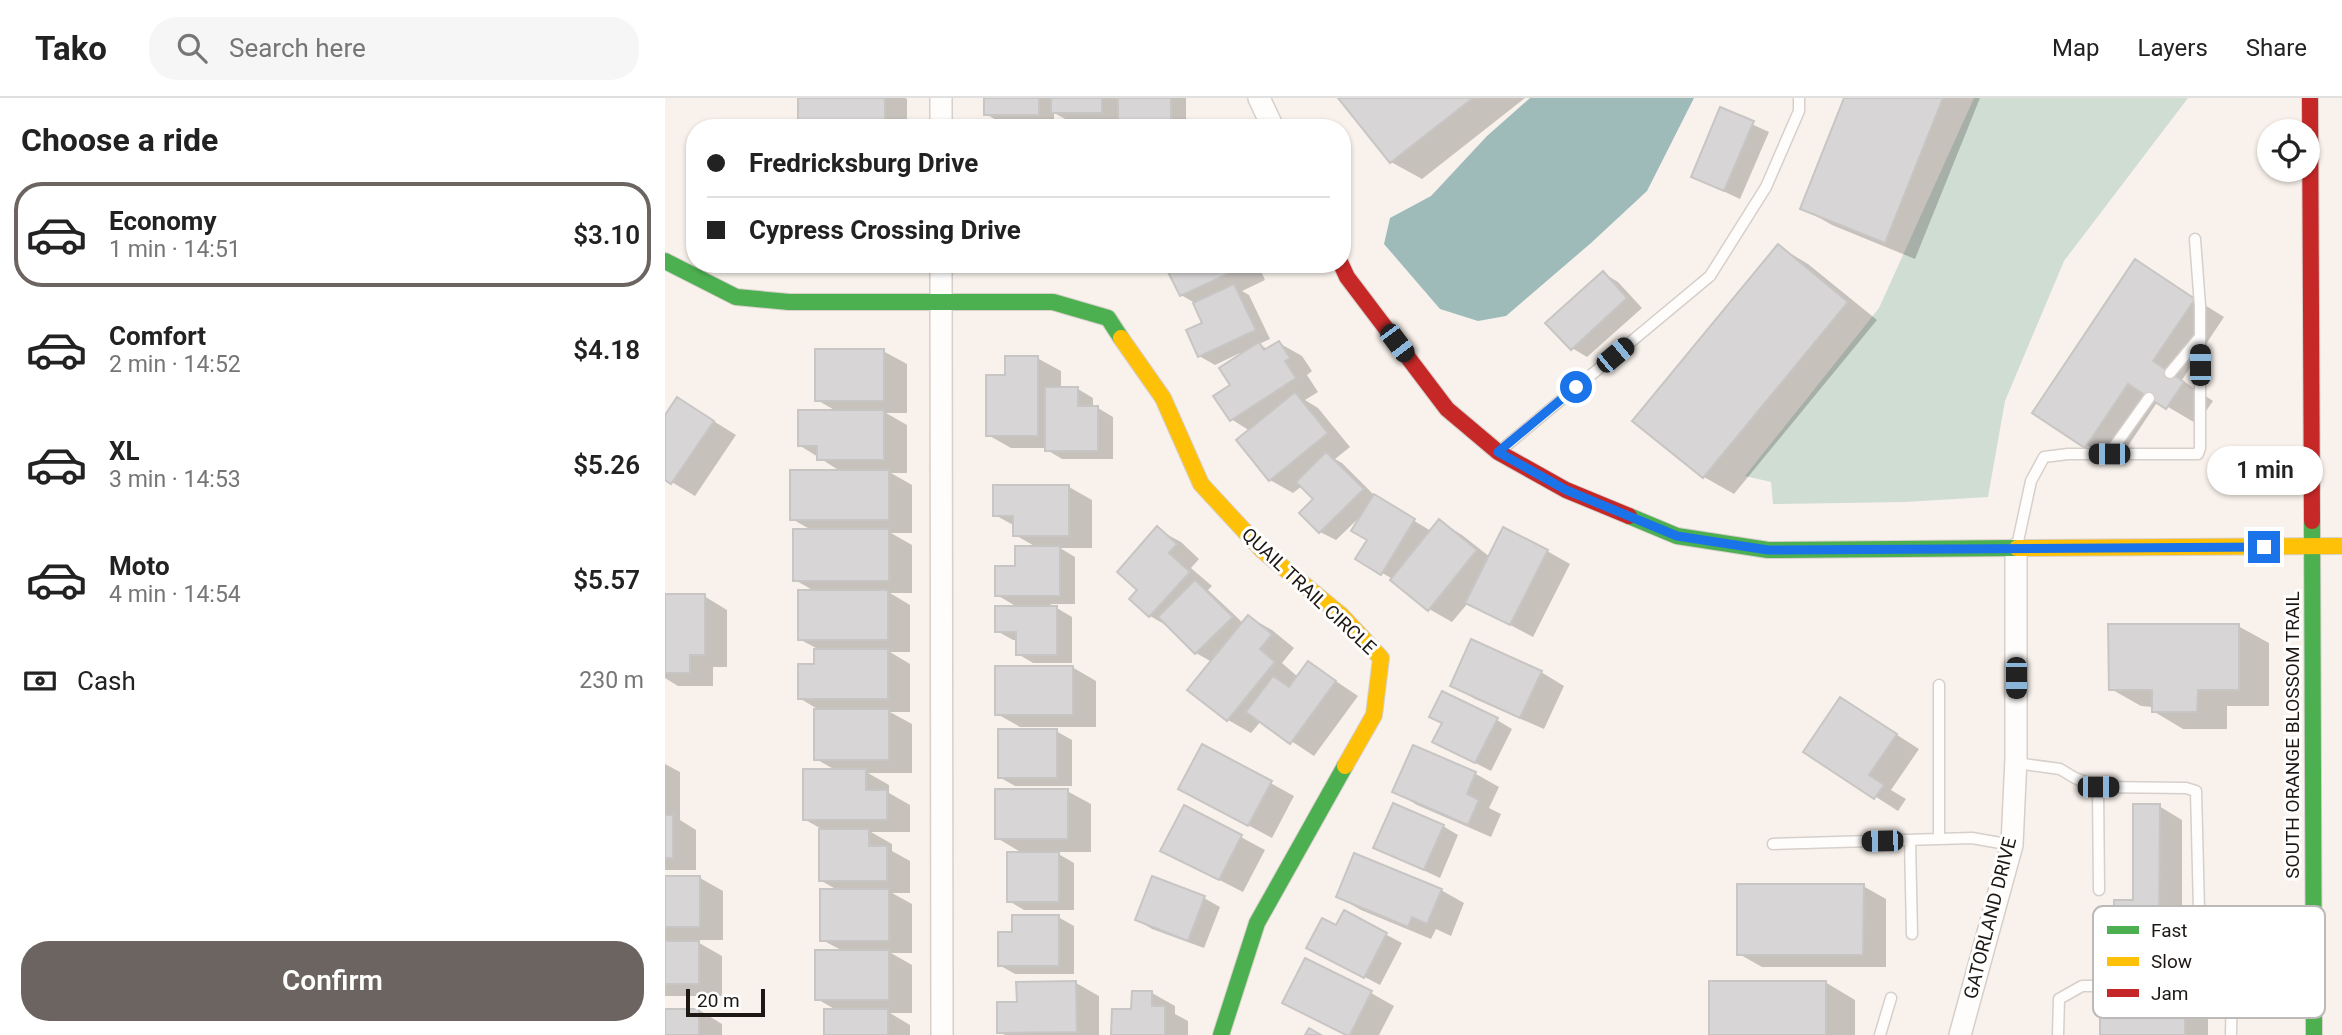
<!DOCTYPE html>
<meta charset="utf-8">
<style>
:root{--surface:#fff;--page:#f6f6f6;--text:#222;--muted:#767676;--line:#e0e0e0;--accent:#6b6460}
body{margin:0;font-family:Roboto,sans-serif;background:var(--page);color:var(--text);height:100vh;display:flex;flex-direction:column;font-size:26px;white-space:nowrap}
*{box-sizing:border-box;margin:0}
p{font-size:23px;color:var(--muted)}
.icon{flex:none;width:38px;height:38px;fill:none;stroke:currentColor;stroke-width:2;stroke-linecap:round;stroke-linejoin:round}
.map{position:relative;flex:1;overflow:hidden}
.details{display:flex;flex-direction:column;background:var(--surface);width:665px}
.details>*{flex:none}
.hud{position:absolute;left:21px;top:21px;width:665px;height:154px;border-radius:28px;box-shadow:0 2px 5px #0004;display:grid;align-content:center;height:154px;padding:0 21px;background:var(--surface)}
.controls{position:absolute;left:1592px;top:21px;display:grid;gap:14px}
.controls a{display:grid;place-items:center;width:63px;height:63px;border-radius:50%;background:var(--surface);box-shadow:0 2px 5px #0004;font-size:35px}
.scale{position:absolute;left:21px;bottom:18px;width:79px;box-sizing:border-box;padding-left:7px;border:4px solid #1e1814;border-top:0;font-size:19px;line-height:24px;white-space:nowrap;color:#1e1814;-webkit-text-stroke:5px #fff;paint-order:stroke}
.end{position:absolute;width:32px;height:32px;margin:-16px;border:9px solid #1a73e8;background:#fff;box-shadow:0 0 0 4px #fff}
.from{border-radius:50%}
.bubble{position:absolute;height:49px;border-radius:24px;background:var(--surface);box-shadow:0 2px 5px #0004;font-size:23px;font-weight:600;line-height:49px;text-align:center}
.car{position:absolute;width:21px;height:42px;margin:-21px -10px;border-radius:9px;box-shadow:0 0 5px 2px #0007;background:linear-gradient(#222 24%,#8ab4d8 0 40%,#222 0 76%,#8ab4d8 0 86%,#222 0)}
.hud b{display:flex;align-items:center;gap:24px;height:66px;font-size:26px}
.hud b+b{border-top:2px solid var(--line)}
.hud i{width:18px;height:18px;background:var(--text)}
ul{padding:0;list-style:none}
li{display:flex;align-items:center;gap:21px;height:105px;margin:0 14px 10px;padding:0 7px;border:4px solid transparent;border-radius:28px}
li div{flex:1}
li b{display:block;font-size:26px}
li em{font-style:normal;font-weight:600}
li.current{border-color:var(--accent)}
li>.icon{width:63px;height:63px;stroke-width:1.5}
h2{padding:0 21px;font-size:32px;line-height:84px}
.pay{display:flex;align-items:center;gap:18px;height:77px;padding:0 21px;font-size:26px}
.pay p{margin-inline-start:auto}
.cta{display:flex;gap:14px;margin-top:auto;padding:14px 21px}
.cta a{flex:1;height:80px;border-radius:28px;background:var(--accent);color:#fff;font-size:28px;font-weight:600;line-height:80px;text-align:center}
header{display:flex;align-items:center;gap:42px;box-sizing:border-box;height:98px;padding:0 35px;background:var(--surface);border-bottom:2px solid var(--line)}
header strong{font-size:33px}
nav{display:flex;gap:38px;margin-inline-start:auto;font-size:24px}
.search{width:490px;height:63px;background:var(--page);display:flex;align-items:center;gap:18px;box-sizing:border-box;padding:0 24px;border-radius:28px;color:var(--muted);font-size:26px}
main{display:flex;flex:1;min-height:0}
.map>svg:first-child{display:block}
.green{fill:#d0ddd2}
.water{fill:#9ebbba}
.shadow{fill:#0003}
.building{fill:#d7d5d5;stroke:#c8c5c5;stroke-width:2}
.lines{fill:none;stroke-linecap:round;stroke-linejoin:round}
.lane-casing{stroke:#d6cfca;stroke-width:13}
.street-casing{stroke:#d6cfca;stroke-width:24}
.fast-casing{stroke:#d6cfca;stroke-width:18}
.slow-casing{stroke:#d6cfca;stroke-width:18}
.jam-casing{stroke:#d6cfca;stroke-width:18}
.lane{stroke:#fefdfc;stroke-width:10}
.street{stroke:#fefdfc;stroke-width:21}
.fast{stroke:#4caf50;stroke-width:16}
.slow{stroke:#ffc107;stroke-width:16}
.jam{stroke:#c62828;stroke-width:16}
.route{stroke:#1a73e8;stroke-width:9}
.labels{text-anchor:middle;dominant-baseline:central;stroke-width:6;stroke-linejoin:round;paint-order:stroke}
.street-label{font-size:19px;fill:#1e1814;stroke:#fff}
.key{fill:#fff;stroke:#bcbab8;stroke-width:2}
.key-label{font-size:19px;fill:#1e1814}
</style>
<header>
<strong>Tako</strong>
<div class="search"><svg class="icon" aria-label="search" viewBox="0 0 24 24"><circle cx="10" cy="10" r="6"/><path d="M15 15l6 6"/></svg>Search here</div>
<nav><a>Map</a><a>Layers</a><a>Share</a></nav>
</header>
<main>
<section class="details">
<h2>Choose a ride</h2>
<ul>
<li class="current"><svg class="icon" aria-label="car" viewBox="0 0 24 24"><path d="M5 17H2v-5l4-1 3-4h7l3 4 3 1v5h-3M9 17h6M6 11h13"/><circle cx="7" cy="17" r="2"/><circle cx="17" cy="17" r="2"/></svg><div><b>Economy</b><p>1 min · 14:51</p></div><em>$3.10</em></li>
<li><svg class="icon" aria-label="car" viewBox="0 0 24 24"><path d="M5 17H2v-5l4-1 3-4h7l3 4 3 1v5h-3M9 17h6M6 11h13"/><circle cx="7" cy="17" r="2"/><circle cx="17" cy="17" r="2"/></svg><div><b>Comfort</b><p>2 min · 14:52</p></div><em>$4.18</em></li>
<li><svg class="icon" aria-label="car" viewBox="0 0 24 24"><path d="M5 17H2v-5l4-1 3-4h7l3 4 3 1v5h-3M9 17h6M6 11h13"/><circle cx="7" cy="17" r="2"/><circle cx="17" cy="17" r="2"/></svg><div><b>XL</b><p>3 min · 14:53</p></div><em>$5.26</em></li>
<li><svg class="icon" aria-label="car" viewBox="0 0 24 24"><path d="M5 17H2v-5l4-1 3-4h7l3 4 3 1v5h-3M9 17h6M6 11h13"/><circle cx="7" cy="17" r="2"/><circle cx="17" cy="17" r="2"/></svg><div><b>Moto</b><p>4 min · 14:54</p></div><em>$5.57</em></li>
</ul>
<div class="pay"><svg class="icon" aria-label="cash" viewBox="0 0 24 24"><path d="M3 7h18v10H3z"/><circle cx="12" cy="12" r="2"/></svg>Cash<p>230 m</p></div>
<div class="cta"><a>Confirm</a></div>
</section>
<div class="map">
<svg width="1677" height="937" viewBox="0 0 1677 937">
<rect width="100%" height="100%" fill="#f9f2ec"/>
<path class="green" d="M 1309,0 L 1523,0 L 1399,163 L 1340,303 L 1323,399 L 1239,404 L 1108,406 L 1106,384 L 1080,378 L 1214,210 Z"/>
<path class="water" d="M 865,0 L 1029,0 L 982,93 L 926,145 L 841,218 L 813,223 L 775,211 L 719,146 L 725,120 L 766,98 L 822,38 Z"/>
<path class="shadow" d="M 134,0 L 240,0 L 242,1 L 242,30 L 134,30 Z
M 321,0 L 521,0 L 521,30 L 454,30 L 454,23 L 404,23 L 389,15 L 389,25 L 336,25 L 321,16 Z
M 675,0 L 860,0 L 757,81 L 726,64 Z
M 1181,0 L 1315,0 L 1250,161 L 1167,127 L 1137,110 Z
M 1056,12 L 1104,34 L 1075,101 L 1028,79 Z
M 1113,148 L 1143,166 L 1212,222 L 1069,396 L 1039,379 Z
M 1471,164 L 1559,219 L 1517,282 L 1548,303 L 1532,326 L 1493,303 L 1451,366 L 1370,314 Z
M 166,166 L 245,166 L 245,170 L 172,170 Z
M 501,166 L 593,166 L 600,182 L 577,193 L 584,197 L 605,241 L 594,246 L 604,252 L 614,245 L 637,258 L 647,273 L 642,277 L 653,294 L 640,302 L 653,310 L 685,349 L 670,361 L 677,365 L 713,401 L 766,433 L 774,423 L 797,437 L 825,459 L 882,453 L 905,466 L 868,539 L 803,505 L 787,524 L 764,511 L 726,480 L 693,461 L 704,442 L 697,417 L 671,442 L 655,434 L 651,401 L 637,388 L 628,395 L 605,382 L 585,333 L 566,321 L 568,288 L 576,257 L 575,255 L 550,267 L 534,258 L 539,226 L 530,205 L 516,197 Z
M 938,175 L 953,184 L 977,210 L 922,259 L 907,250 Z
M 218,253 L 242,266 L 242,315 L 221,315 L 242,327 L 242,375 L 226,375 L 247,387 L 247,435 L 226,435 L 247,447 L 247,495 L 225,495 L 245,507 L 245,554 L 225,554 L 245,566 L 245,614 L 225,614 L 247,626 L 247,675 L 203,675 L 224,687 L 224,695 L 245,707 L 245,734 L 206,734 L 227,746 L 227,753 L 245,763 L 245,795 L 227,795 L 247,806 L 247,855 L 226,855 L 247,867 L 247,915 L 225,915 L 245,927 L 245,937 L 160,937 L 173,913 L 152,901 L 178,853 L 157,842 L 174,793 L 155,782 L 160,733 L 139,721 L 172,673 L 151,661 L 156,613 L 134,600 L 151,568 L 151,550 L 134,541 L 151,494 L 130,482 L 148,433 L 127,421 L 175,373 L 134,347 L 173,314 L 152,302 Z
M 372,260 L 396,273 L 396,291 L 413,291 L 428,300 L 428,310 L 433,310 L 448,319 L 448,361 L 397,361 L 382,352 L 382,350 L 346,350 L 323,337 L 341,279 Z
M 13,301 L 71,337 L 30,398 L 0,380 L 0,320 Z
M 404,389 L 427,402 L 427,450 L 395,450 L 410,459 L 410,506 L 385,506 L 407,519 L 407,565 L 368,565 L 353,556 L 353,542 L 348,542 L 332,533 L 354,510 L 332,497 L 352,469 L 373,450 L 350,437 L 350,428 L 330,417 Z
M 492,431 L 516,444 L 534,461 L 526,470 L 547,488 L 543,492 L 578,525 L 584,519 L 607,532 L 629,550 L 617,565 L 633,579 L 644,565 L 693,598 L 649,658 L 596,623 L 586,635 L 563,622 L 547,564 L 531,555 L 506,530 L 485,518 L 474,492 Z
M 0,498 L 39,498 L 62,512 L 62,569 L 48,569 L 48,588 L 13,588 L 0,580 Z
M 1573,528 L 1604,545 L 1604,608 L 1562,608 L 1562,631 L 1518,631 L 1488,613 L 1488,609 L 1476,608 L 1446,591 Z
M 407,569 L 431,583 L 431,629 L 355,629 L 332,616 Z
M 876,574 L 899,588 L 879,631 L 810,601 L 787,587 Z
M 1176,601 L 1254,651 L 1226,692 L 1241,701 L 1233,713 L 1141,654 Z
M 832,622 L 847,631 L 826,673 L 785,652 Z
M 391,633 L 407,642 L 407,688 L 350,688 L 334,679 Z
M 538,648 L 629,698 L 607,740 L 538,703 Z
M 749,649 L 811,676 L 834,689 L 824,710 L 836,716 L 826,739 L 752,707 L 729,693 Z
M 0,666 L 15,674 L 15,722 L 31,732 L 31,772 L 0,772 Z
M 402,693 L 426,706 L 426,754 L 390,754 L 409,765 L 409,812 L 359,812 L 344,803 L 359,756 L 332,740 Z
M 1494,708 L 1517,722 L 1517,851 L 1474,851 L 1451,838 L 1469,804 Z
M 520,709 L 600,752 L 578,794 L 521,765 Z
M 778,728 L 793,737 L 775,780 L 711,750 Z
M 0,779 L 35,780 L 58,793 L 58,842 L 29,842 L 57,858 L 57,898 L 0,898 Z
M 1198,788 L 1221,801 L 1221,869 L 1097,869 L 1074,856 Z
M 776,792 L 799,805 L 786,838 L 771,831 L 766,841 L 696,812 L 673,799 Z
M 539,800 L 555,809 L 539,850 L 487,831 L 472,822 Z
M 680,815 L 737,845 L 715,887 L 659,858 Z
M 393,819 L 409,828 L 409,876 L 350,876 L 334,867 L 349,836 Z
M 1160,884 L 1190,902 L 1190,937 L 1046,937 Z
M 411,885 L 434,898 L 434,937 L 340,937 L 334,934 L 353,906 Z
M 487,895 L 510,908 L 510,916 L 523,923 L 523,937 L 448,937 Z
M 706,895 L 729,908 L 714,937 L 681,937 Z
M 1520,905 L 1543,918 L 1543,937 L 1437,937 Z
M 0,912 L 34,912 L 57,926 L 57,937 L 0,937 Z"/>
<path class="building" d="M 133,0 L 220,0 L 220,30 L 133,30 Z
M 319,0 L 374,0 L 374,17 L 319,17 Z
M 386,0 L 437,0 L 437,15 L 386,15 Z
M 453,0 L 506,0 L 506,30 L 453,30 Z
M 673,0 L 808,0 L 725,65 Z
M 1179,0 L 1278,0 L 1220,145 L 1135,111 Z
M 1055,9 L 1089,23 L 1059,93 L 1026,79 Z
M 1113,146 L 1183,204 L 1038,380 L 967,323 Z
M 1470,161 L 1530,201 L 1488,263 L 1519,284 L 1501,311 L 1463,286 L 1420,350 L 1367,315 Z
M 499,166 L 577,166 L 578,169 L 515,198 Z
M 938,173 L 962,200 L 906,252 L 880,225 Z
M 569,186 L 591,232 L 533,259 L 521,232 L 537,225 L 528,205 Z
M 614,243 L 625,260 L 620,263 L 631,280 L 565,323 L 548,298 L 565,287 L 554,270 L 594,244 L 599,252 Z
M 150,251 L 219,251 L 219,303 L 150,303 Z
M 340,258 L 373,258 L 373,338 L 321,338 L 321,277 L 340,277 Z
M 380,289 L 413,289 L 413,308 L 433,308 L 433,353 L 380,353 Z
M 630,294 L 663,335 L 604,383 L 571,342 Z
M 12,299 L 49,323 L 6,386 L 0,382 L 0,317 Z
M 133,312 L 219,312 L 219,362 L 152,362 L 152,348 L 133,348 Z
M 661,354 L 699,391 L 654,435 L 634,415 L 648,401 L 631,384 Z
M 125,372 L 224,372 L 224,422 L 125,422 Z
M 328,387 L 404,387 L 404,438 L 348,438 L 348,418 L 328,418 Z
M 709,396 L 750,421 L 716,477 L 690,461 L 702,442 L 686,433 Z
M 774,421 L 812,452 L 763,513 L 725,482 Z
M 492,428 L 512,446 L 504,455 L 525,474 L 484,519 L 464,501 L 472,492 L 452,474 Z
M 838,429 L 883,452 L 845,527 L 800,505 Z
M 128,431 L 224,431 L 224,483 L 128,483 Z
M 350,448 L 395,448 L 395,498 L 330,498 L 330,468 L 350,468 Z
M 530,482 L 568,519 L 530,556 L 493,519 Z
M 133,492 L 223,492 L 223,542 L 133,542 Z
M 0,496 L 40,496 L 40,557 L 25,557 L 25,575 L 0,575 Z
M 330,508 L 392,508 L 392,557 L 351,557 L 351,534 L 330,534 Z
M 583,517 L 607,536 L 595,551 L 610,564 L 562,623 L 522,592 Z
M 1443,526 L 1574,526 L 1574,592 L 1533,592 L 1532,614 L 1487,614 L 1487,592 L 1444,592 Z
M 806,541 L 877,573 L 855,620 L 785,588 Z
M 149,551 L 223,551 L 223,601 L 133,601 L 133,566 L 149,566 Z
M 643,563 L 671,583 L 625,646 L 581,614 L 608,578 L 624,589 Z
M 330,568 L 408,568 L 408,617 L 330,617 Z
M 777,593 L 833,620 L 810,665 L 767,644 L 777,625 L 764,619 Z
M 1175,599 L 1232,636 L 1204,677 L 1219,687 L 1209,701 L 1138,654 Z
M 149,611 L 224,611 L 224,662 L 149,662 Z
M 333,631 L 392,631 L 392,680 L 333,680 Z
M 537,646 L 607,683 L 583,728 L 513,691 Z
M 748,647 L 811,674 L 802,696 L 814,702 L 803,727 L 727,694 Z
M 138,671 L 201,671 L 201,692 L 222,692 L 222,722 L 138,722 Z
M 330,691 L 403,691 L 403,741 L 330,741 Z
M 728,705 L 779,727 L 759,772 L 708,750 Z
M 1468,706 L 1495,706 L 1494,839 L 1449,839 L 1449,802 L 1468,802 Z
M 519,707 L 577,737 L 554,782 L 495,753 Z
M 0,717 L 8,717 L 8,760 L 0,760 Z
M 154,731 L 204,731 L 204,748 L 222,748 L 222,783 L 154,783 Z
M 342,754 L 394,754 L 394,804 L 342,804 Z
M 689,755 L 777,791 L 762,826 L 747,819 L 743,829 L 671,799 Z
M 0,778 L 35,778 L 35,829 L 0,829 Z
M 487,778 L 540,798 L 523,843 L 470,822 Z
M 1072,786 L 1199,786 L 1198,857 L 1072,857 Z
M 155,791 L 224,791 L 224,843 L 155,843 Z
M 679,812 L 722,835 L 699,880 L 641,850 L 657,820 L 671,827 Z
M 347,817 L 394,817 L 394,868 L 333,868 L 333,834 L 347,834 Z
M 0,843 L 34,843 L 34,886 L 0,886 Z
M 150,852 L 224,852 L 224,902 L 150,902 Z
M 640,860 L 707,893 L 685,937 L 681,937 L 617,905 Z
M 411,883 L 412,934 L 332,935 L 332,904 L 352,904 L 351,884 Z
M 1044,883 L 1161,883 L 1161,937 L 1044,937 Z
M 467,893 L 487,893 L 487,908 L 500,908 L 500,937 L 446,937 L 447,911 L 466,911 Z
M 1435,903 L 1520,903 L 1520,937 L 1435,937 Z
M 0,911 L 34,911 L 34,937 L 0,937 Z
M 159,911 L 223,911 L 223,937 L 159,937 Z
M 644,930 L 656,937 L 640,937 Z"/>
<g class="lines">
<defs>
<path id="lane" d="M 1505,275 L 1535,239
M 836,352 L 1045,178 L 1101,89 L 1134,13 L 1134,0
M 1444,356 L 1484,300
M 1352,448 L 1366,383 L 1379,359 L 1403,356 L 1533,356 L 1535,350 L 1535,208 L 1530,141
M 1274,587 L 1274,741
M 1351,665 L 1395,671 L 1410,680 L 1433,689 L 1521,690 L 1531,693 L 1534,812 L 1543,825 L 1568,844
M 1433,689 L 1434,792
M 1245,742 L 1247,836
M 1108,746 L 1307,740 L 1347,747
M 1215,937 L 1226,900
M 1393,937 L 1394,901 L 1417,888 L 1567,887
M 1566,937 L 1568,844 L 1644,842"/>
<path id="street" d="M 276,0 L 276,30
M 594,0 L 608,30
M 276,166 L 277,937
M 1295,937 L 1347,747 L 1351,660 L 1351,451"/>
<path id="fast" d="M 0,163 L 71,199 L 124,204 L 388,204 L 443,220 L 456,240
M 964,418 L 1012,438 L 1103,452 L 1352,450
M 1647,423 L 1649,937
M 556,937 L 592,825 L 680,668"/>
<path id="slow" d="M 456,240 L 498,300 L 536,386 L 597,452 L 676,517 L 716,560 L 709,617 L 680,668
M 1352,450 L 1677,448"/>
<path id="jam" d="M 1645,0 L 1647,423
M 676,166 L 682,179 L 782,311 L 833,354 L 901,392 L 964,418"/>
</defs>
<use href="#lane" class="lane-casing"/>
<use href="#street" class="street-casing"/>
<use href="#fast" class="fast-casing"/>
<use href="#slow" class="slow-casing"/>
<use href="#jam" class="jam-casing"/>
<use href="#lane" class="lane"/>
<use href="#street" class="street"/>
<use href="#fast" class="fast"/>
<use href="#slow" class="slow"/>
<use href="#jam" class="jam"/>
</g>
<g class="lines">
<path class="route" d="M 911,289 L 833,354 L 901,392 L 1012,438 L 1103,452 L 1599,449"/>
</g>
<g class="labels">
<g class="street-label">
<text transform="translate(644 493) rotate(43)">QUAIL TRAIL CIRCLE</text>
<text transform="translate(1627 637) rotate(-90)">SOUTH ORANGE BLOSSOM TRAIL</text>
<text transform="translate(1325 820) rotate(-76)">GATORLAND DRIVE</text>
</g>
</g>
<rect x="1428" y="808" width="232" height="112" rx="10" class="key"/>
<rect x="1442" y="828" width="32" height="8" fill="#4caf50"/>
<rect x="1442" y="859" width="32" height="9" fill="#ffc107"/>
<rect x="1442" y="891" width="32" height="8" fill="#c62828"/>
<g class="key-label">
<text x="1486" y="839">Fast</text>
<text x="1486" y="870">Slow</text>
<text x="1486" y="902">Jam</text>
</g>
</svg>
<div class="controls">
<a><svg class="icon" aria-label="locate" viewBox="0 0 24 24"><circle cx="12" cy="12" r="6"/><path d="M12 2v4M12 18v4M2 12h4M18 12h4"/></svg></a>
</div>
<div class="scale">20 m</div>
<i class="end from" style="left:911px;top:289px"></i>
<i class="end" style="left:1599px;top:449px"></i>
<div class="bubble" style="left:1542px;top:348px;width:116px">1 min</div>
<i class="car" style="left:732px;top:245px;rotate:143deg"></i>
<i class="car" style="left:950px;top:257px;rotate:50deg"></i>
<i class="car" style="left:1535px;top:267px;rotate:0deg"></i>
<i class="car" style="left:1444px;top:356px;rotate:270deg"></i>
<i class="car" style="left:1351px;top:580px;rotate:180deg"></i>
<i class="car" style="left:1433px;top:689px;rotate:90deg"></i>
<i class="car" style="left:1217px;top:743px;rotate:269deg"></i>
<div class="hud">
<b><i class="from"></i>Fredricksburg Drive</b>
<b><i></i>Cypress Crossing Drive</b>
</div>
</div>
</main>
